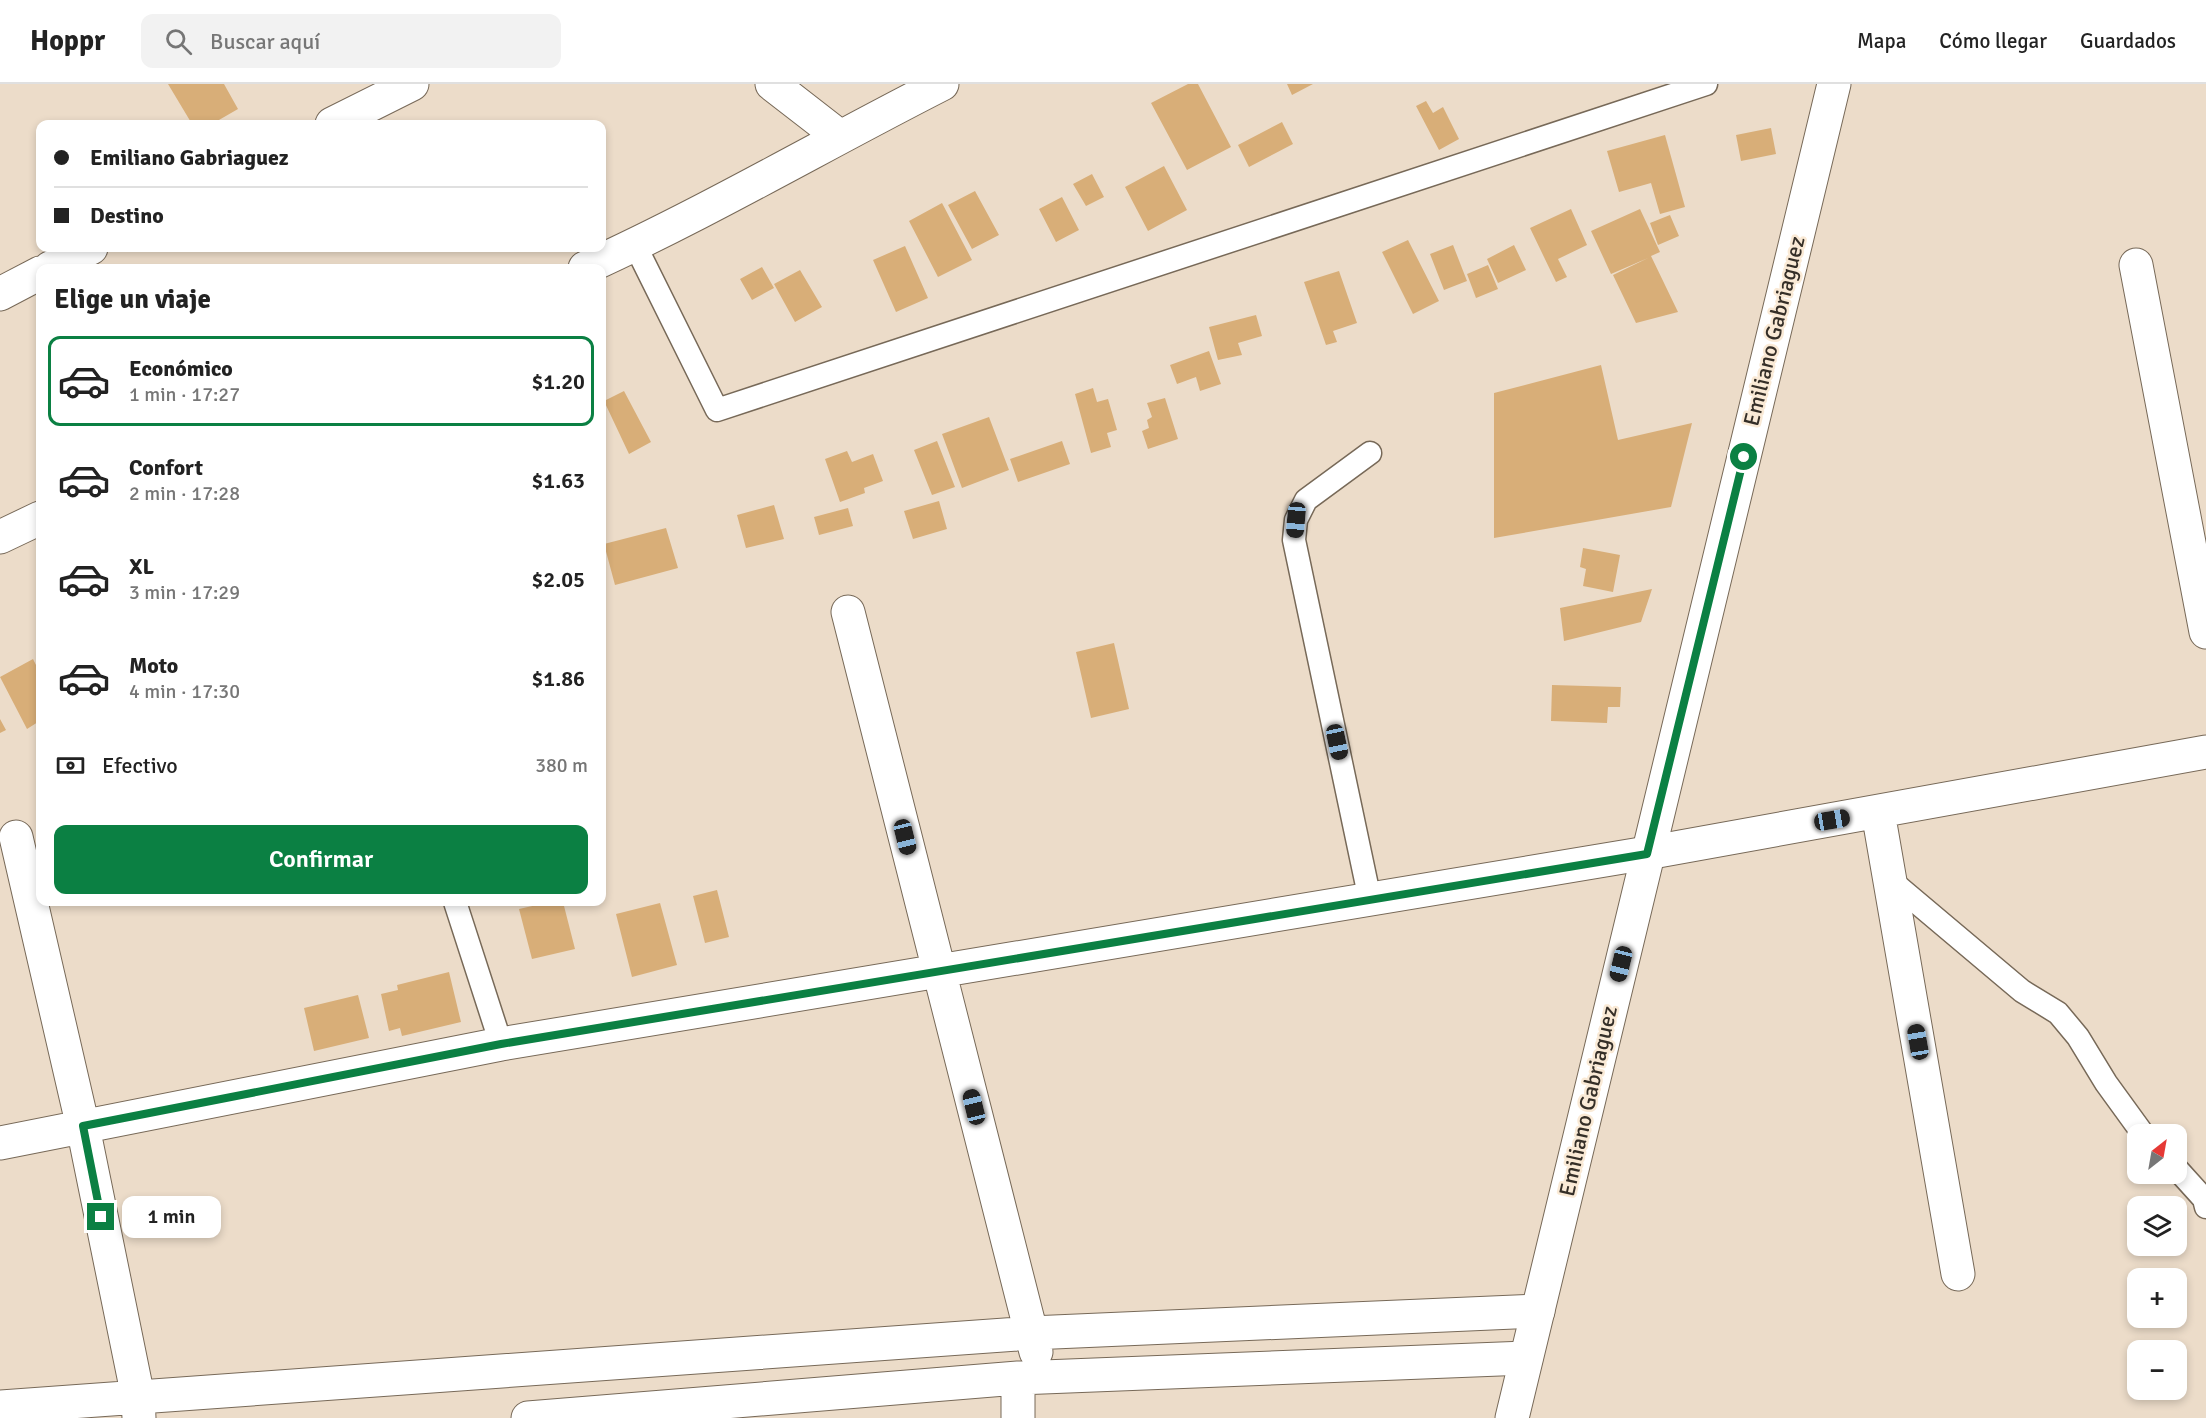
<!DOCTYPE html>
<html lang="es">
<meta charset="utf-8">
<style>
:root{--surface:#fff;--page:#f2f2f2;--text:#222;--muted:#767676;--line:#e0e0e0;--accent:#0b8043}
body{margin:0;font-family:Signika,sans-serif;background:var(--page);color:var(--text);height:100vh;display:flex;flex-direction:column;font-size:22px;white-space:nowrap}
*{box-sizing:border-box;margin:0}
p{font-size:20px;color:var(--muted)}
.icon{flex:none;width:33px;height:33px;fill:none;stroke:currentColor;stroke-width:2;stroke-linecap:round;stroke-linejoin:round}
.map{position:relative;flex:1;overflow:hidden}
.side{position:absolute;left:36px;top:180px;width:570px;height:642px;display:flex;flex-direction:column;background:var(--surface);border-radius:12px;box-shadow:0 3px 9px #0003}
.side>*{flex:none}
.banner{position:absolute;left:36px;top:36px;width:570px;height:132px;border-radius:12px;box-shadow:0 3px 9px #0003;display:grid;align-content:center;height:132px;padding:0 18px;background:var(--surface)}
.needle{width:39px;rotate:31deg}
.controls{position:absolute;left:2127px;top:1040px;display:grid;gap:12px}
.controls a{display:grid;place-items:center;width:60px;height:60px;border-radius:12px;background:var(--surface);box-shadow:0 3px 9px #0003;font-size:30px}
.end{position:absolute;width:27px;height:27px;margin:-14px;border:8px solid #0b8043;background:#fff;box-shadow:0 0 0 3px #fff}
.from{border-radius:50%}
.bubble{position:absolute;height:42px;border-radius:12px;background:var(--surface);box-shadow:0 3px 9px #0003;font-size:20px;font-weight:600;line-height:42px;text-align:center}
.car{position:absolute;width:18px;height:36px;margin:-18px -9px;border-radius:8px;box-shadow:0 0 4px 2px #0007;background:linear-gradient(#222 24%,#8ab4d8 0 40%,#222 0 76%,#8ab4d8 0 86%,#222 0)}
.banner b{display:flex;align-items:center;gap:21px;height:57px;font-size:22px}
.banner b+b{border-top:2px solid var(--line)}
.banner i{width:15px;height:15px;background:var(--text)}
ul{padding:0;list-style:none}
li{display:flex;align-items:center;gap:18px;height:90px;margin:0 12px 9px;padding:0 6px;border:3px solid transparent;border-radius:12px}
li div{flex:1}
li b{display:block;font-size:22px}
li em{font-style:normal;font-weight:600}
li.on{border-color:var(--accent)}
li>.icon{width:54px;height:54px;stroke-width:1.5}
h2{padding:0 18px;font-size:27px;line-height:72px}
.pay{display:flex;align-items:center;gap:15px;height:66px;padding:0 18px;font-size:22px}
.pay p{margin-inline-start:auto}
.action{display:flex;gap:12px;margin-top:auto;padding:12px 18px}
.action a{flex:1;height:69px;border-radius:12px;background:var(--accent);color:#fff;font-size:24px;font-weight:600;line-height:69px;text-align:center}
header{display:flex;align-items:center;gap:36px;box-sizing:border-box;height:84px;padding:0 30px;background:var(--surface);border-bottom:2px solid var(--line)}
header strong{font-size:28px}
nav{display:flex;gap:33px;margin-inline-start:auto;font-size:21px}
.search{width:420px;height:54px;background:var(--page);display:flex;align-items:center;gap:15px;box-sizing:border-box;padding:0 21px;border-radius:12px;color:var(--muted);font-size:22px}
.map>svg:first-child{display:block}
.building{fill:#d8ae78}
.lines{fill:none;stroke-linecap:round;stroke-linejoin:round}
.service-casing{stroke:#776958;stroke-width:25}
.minor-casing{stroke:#776958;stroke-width:35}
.secondary-casing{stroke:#776958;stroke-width:35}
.service{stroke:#fff;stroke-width:22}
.minor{stroke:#fff;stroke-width:33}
.secondary{stroke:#fff;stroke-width:33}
.route{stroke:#0b8043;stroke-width:8}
.labels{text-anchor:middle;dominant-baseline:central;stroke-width:5;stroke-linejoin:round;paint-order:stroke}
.street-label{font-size:22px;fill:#352f28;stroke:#faead6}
</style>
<header>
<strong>Hoppr</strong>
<div class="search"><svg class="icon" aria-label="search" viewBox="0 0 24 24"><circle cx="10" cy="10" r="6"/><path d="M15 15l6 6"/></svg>Buscar aquí</div>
<nav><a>Mapa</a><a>Cómo llegar</a><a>Guardados</a></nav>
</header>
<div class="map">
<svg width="2206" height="1334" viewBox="0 0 2206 1334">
<rect width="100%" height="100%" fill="#ecdcc9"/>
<path class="building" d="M 168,0 L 224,0 L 238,25 L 212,40 L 192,40 Z
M 1188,0 L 1198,0 L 1231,63 L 1187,86 L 1151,19 Z
M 1287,0 L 1313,0 L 1292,11 Z
M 1426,17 L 1433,29 L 1443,23 L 1459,55 L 1439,66 L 1416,22 Z
M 1282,38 L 1293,60 L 1249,83 L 1238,61 Z
M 1771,44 L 1776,70 L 1741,77 L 1736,51 Z
M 1665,51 L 1685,123 L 1660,130 L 1651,99 L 1619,108 L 1607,67 Z
M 1164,82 L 1187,126 L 1148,147 L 1125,103 Z
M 1092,90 L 1104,113 L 1086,122 L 1073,100 Z
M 975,107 L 999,151 L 972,165 L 948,121 Z
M 1062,113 L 1079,146 L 1056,158 L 1039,125 Z
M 942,119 L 972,176 L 938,193 L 909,137 Z
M 1571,125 L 1587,161 L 1558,175 L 1567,193 L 1556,198 L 1530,144 Z
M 1640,125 L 1660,168 L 1651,172 L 1678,228 L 1636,239 L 1613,191 L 1648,174 L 1611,190 L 1591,147 Z
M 1670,131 L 1679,152 L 1658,161 L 1650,139 Z
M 1408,156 L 1439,217 L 1413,230 L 1382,168 Z
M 1453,161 L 1467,197 L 1444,206 L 1430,170 Z
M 1514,161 L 1526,186 L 1498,199 L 1487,175 Z
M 905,162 L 928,214 L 896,228 L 873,176 Z
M 1488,181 L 1498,205 L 1476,214 L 1467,190 Z
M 762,183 L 774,204 L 752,216 L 740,195 Z
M 800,186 L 822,223 L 795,238 L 774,200 Z
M 1339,187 L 1357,239 L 1333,247 L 1337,258 L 1326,261 L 1304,198 Z
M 1256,231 L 1262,252 L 1238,259 L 1242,271 L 1218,276 L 1209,243 Z
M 1209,267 L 1221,300 L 1200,307 L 1196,293 L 1177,300 L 1170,281 Z
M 1601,281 L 1618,356 L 1692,339 L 1671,423 L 1494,454 L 1494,309 Z
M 1093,304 L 1097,318 L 1108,315 L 1117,346 L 1107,349 L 1111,363 L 1091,369 L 1075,310 Z
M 624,307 L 651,358 L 629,370 L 604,317 Z
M 1165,314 L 1178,355 L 1148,365 L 1142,347 L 1149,344 L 1147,336 L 1152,333 L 1147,319 Z
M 989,333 L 1009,386 L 962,404 L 942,350 Z
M 937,357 L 955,403 L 932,411 L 914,366 Z
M 1062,357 L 1070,380 L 1018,398 L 1010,375 Z
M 847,367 L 852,378 L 873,370 L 883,397 L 864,404 L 865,409 L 840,418 L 825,375 Z
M 939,417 L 947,445 L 913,455 L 904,427 Z
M 774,421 L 784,455 L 746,464 L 737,431 Z
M 848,424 L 853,442 L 819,451 L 814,433 Z
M 666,444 L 678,484 L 615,501 L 604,460 Z
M 1583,464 L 1620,471 L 1613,508 L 1583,502 L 1586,485 L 1580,483 Z
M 1652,505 L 1641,538 L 1564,557 L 1560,524 Z
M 1114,559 L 1129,625 L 1091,634 L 1076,568 Z
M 33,575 L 40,589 L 40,632 L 36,634 L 38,638 L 27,645 L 0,593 Z
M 1552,601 L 1621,603 L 1620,623 L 1608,623 L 1607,639 L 1551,637 Z
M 0,635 L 6,646 L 0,649 Z
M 717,806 L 729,853 L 705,859 L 693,812 Z
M 550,818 L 563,818 L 575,865 L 532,875 L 519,825 Z
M 660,819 L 677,881 L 632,893 L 616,830 Z
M 449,888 L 461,938 L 402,952 L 400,944 L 389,947 L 381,910 L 398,906 L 397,901 Z
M 358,911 L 369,954 L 314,967 L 304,924 Z"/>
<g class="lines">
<defs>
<path id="service" d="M 635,161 L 717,326 L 1706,0
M 1370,369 L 1306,416 L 1296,436 L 1294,456 L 1370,816
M 1889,795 L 2022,907 L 2058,929 L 2078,953 L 2106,999 L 2143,1050
M 455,818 L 501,960
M 2176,1084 L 2204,1115 L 2206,1123"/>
<path id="minor" d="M 772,0 L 839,52
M 332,40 L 412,0
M 2136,181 L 2206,548
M 50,184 L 91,164
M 585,184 C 706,129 822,61 942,0
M 0,210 L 40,189
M 0,453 L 40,434
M 848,528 L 1036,1268
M 1878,728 L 1958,1190
M 16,753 L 83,1043 L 138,1313 L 139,1334
M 0,1059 L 501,960 L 1647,769 L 2206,668
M 1018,1294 L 1018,1334
M 0,1323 L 1031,1249 L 1538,1227
M 528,1334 L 1018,1294 L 1526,1274"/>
<path id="secondary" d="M 1512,1334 L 1834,0"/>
</defs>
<use href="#service" class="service-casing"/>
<use href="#minor" class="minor-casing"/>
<use href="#secondary" class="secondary-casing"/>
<use href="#service" class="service"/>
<use href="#minor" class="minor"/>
<use href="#secondary" class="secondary"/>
</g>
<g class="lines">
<path class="route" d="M 101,1133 L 83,1042 L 501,960 L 1647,770 L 1744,373"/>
</g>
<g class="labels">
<g class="street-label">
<text transform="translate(1774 247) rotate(-76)">Emiliano Gabriaguez</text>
<text transform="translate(1588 1017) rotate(-77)">Emiliano Gabriaguez</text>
</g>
</g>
</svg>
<div class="controls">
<a><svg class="needle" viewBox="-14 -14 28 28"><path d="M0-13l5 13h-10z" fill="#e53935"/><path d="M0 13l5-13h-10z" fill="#767676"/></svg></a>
<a><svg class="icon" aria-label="layers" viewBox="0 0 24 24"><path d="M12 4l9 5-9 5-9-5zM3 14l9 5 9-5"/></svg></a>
<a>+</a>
<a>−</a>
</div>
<i class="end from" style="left:1744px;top:373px"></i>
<i class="end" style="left:101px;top:1133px"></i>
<div class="bubble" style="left:122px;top:1112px;width:99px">1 min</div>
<i class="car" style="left:1296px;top:436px;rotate:185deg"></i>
<i class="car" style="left:1337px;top:658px;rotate:168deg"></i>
<i class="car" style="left:1832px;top:736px;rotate:80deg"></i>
<i class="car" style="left:905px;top:753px;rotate:166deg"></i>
<i class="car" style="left:1621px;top:880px;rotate:194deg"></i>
<i class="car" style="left:1918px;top:958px;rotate:350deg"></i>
<i class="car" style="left:974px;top:1023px;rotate:346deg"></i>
<div class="banner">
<b><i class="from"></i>Emiliano Gabriaguez</b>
<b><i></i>Destino</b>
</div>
<section class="side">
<h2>Elige un viaje</h2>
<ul>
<li class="on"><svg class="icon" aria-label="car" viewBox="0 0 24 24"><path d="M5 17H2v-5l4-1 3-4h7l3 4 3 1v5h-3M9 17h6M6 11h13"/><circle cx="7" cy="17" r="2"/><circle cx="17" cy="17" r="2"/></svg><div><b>Económico</b><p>1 min · 17:27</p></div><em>$1.20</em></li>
<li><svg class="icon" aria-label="car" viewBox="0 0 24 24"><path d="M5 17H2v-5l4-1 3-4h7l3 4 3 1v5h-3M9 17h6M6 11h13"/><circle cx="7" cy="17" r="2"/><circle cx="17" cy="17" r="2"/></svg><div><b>Confort</b><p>2 min · 17:28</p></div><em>$1.63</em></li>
<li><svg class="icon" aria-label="car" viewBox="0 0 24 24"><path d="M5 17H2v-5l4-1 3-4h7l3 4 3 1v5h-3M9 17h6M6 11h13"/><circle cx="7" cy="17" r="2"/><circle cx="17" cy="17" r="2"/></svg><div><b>XL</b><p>3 min · 17:29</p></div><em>$2.05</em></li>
<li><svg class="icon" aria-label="car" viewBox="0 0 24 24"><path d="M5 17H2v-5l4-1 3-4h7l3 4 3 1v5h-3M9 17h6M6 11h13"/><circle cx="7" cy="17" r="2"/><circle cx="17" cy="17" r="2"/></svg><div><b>Moto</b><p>4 min · 17:30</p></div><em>$1.86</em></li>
</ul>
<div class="pay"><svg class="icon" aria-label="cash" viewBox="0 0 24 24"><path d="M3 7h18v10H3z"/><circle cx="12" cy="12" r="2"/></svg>Efectivo<p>380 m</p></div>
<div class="action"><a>Confirmar</a></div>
</section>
</div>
